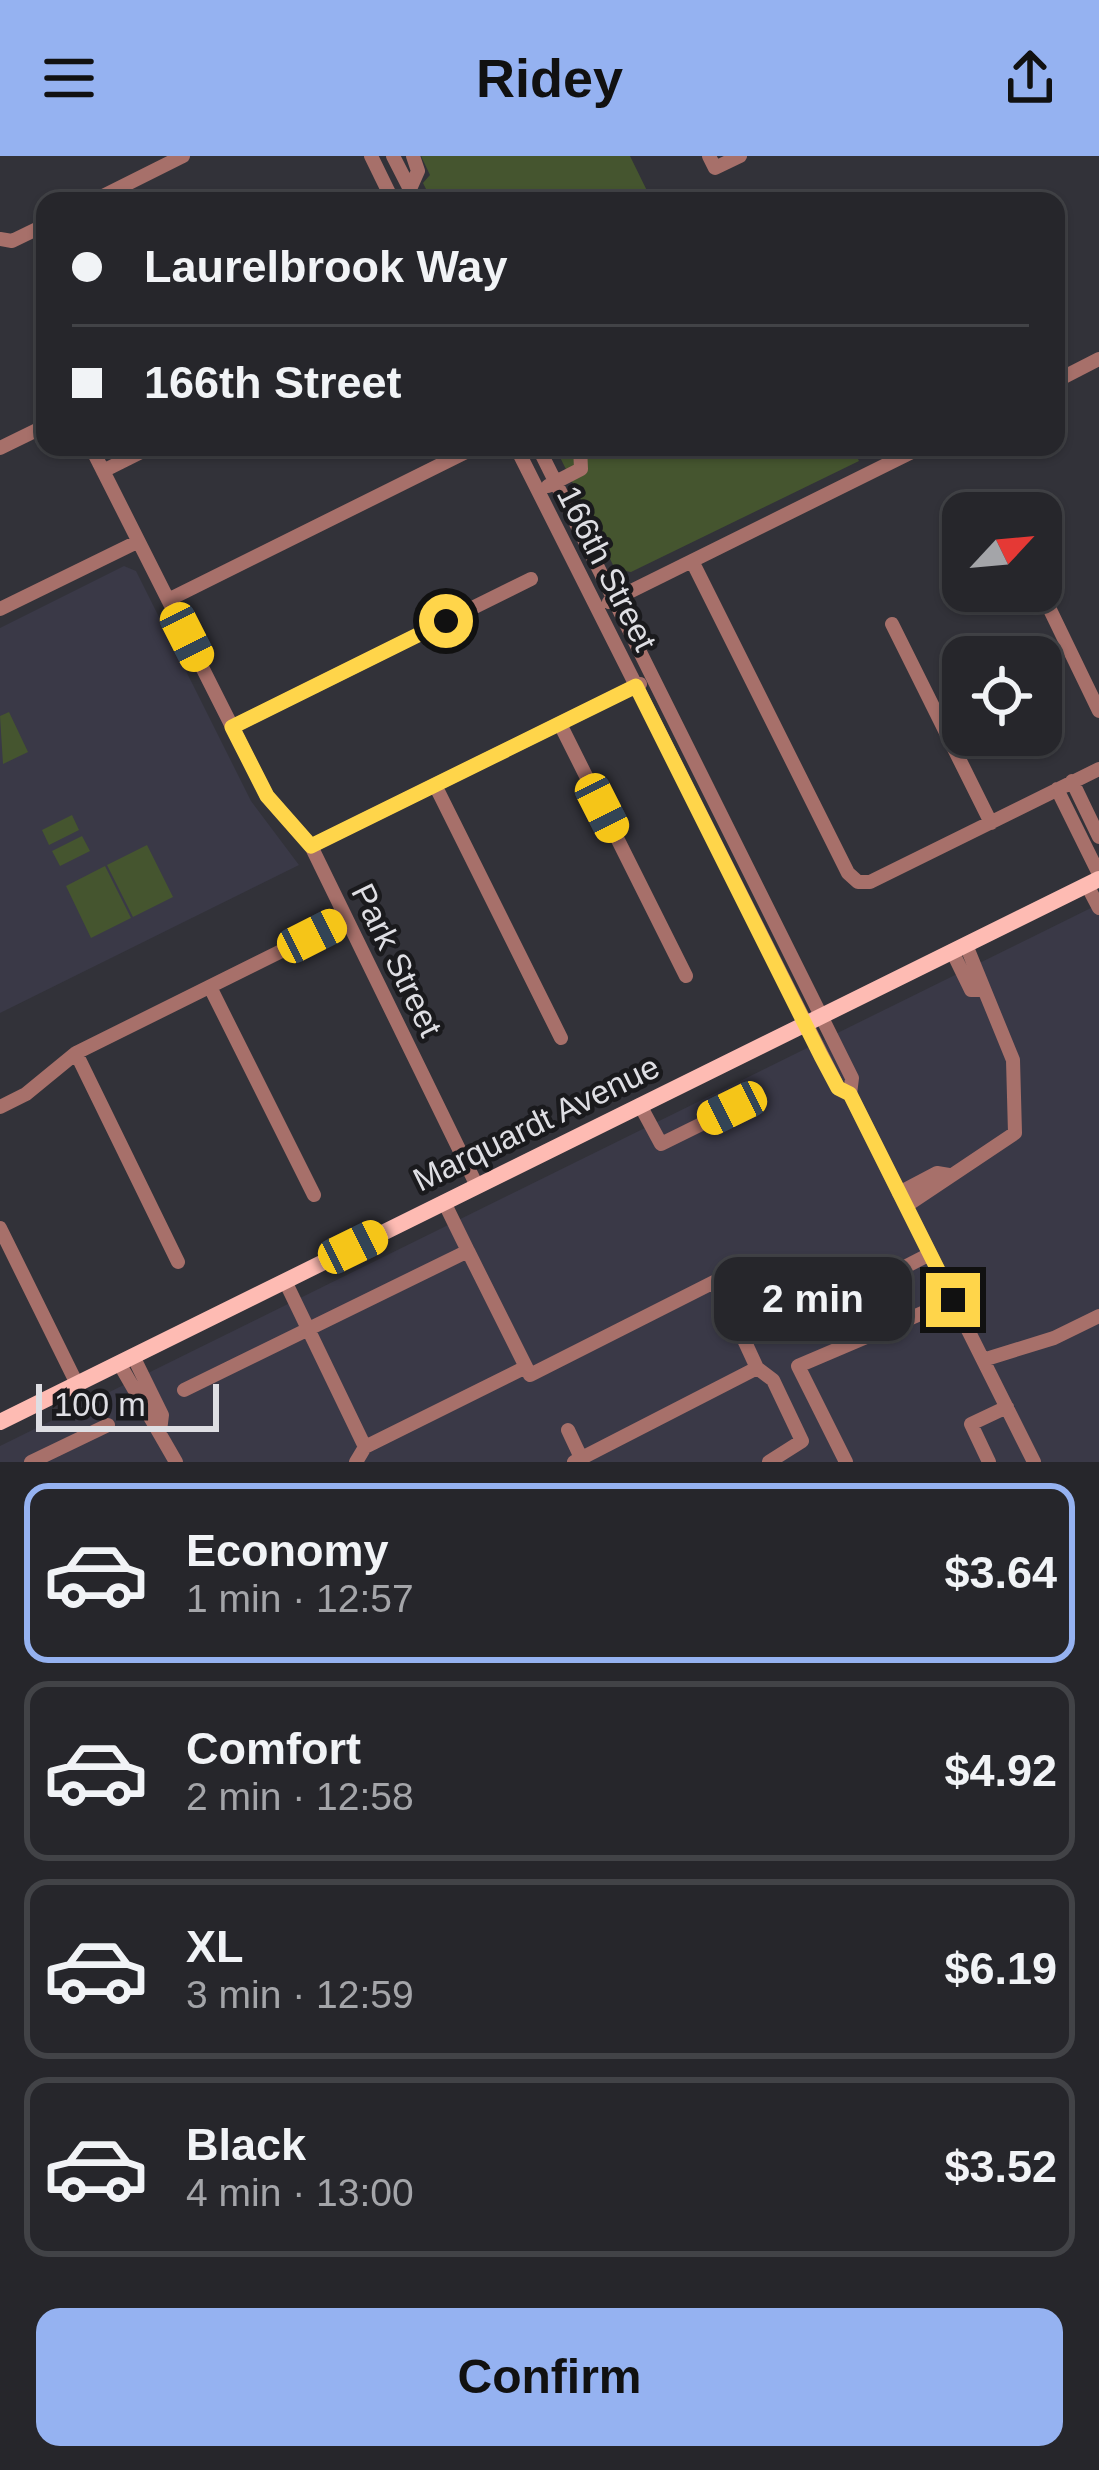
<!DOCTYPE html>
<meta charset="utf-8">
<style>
:root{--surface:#26262b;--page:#2e2e33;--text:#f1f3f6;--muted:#a4a5a9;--line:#424347;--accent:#95b2f1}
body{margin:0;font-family:Helvetica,sans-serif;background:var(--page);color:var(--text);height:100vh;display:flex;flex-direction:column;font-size:45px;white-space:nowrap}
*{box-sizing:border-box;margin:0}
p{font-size:39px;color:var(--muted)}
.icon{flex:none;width:66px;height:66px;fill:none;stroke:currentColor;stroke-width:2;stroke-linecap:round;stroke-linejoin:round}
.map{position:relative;height:1306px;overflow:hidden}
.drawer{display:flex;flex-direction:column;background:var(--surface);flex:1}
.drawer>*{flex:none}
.top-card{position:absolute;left:36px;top:36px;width:1029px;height:264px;border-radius:24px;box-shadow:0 3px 9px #0004,0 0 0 3px var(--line);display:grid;align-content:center;height:264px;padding:0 36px;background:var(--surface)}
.needle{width:78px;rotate:64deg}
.fabs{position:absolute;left:942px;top:336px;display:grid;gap:24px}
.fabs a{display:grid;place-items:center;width:120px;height:120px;border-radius:24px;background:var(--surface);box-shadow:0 3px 9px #0004,0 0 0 3px var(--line);font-size:60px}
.scale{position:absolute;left:36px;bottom:30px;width:183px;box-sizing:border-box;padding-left:12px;border:6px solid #dedee3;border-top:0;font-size:33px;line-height:42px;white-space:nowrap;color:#dedee3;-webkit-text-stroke:9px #1a1a1d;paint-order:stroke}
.end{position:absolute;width:54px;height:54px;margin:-27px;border:15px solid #ffd54a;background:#111;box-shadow:0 0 0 6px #111}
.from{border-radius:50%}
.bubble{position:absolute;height:84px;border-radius:24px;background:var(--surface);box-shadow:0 3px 9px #0004,0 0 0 3px var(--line);font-size:39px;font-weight:700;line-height:84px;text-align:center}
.car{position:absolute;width:36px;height:72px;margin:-36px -18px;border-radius:15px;box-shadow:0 0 9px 3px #0007;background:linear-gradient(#f5c518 24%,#345 0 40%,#f5c518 0 76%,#345 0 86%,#f5c518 0)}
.top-card b{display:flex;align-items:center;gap:42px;height:114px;font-size:45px}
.top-card b+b{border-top:3px solid var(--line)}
.top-card i{width:30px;height:30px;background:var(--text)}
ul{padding:21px 0 0;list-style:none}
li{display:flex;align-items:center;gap:36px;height:180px;margin:0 24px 18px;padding:0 12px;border:6px solid var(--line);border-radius:24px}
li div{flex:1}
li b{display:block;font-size:45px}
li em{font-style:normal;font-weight:700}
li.on{border-color:var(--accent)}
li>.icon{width:108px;height:108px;stroke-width:1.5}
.action{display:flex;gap:24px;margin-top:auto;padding:24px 36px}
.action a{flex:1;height:138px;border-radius:24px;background:var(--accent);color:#111;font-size:48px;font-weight:700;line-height:138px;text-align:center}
header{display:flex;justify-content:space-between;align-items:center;height:156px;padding:0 36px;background:var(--accent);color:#111;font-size:54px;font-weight:700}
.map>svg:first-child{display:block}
.built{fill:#3a3947}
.green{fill:#45552f}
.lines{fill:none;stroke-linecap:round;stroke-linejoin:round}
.minor{stroke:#a7706a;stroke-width:14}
.major{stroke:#febbb3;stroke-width:16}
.route{stroke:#ffd54a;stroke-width:15}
.labels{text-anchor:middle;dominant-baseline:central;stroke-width:9;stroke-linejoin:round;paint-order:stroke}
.street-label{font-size:33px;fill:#dedee3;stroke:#1a1a1d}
</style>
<header><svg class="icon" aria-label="menu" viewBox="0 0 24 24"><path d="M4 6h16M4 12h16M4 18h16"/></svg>Ridey<svg class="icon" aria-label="share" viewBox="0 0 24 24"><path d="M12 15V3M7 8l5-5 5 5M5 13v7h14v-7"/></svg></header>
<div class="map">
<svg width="1099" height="1306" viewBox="0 0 1099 1306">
<rect width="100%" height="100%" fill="#323239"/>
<path class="built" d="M 124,410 L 136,415 L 251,645 L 299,709 L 0,857 L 0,472 Z
M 1099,748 L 1099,1306 L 0,1306 L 0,1290 Z"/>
<path class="green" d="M 421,0 L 630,0 L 652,45 L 432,45 L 423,27 L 430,19 Z
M 555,291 L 852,291 L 859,305 L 631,416 L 615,413 Z
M 9,556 L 28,596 L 3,608 L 0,560 Z
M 72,659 L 79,674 L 49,689 L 42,674 Z
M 82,680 L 90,695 L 60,710 L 52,695 Z
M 147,689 L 173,741 L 133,761 L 107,709 Z
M 105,710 L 131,762 L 91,782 L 66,730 Z"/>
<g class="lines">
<path class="minor" d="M 371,0 L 393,45
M 393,0 L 416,45
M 709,0 L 715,12 L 740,0
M 410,33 L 418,15 L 413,0
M 93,45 L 183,0
M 0,83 L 12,85 L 45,69
M 43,189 L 45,194
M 1056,225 L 1099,203
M 91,291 L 267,640 L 311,690 L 477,1030
M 516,291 L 838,931 L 850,938
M 538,291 L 852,922 L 850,938 L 1034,1306
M 0,292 L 45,270
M 103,315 L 151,291
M 548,330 L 581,313 L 580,291
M 692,405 L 848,717 L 858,726 L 870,726 L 1099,613
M 1041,435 L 1099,555
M 168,444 L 466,296
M 609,446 L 922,291
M 0,453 L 137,386
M 892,468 L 991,667
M 560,568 L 686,820
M 232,571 L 531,423
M 1072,625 L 1099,681
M 435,629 L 561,882
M 1057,633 L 1099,718
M 311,690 L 640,528
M 1087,729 L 1099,752
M 952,795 L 971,834 L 980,834
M 210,831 L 314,1039
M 76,897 L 178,1106
M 640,949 L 661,988 L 732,953
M 0,951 L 26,938 L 76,897 L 346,763
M 899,1037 L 937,1017 L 949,1019
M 906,1050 L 1015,977 L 1013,904 L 966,789
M 0,1072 L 77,1228
M 468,1095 L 530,1219 L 714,1126 L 739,1173 L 769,1157 L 790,1170 L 930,1098
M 285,1125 L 365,1291 L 356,1306
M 133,1200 L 162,1259 L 160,1275
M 983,1204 L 1054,1182 L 1099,1160
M 119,1207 L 176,1306
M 757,1212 L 773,1224 L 802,1285 L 769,1306
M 184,1234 L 468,1095 L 444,1046
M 568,1274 L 583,1306
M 365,1291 L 526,1211
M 31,1306 L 108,1269
M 574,1306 L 757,1212 L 739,1173
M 846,1306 L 798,1210 L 953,1144
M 989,1306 L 971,1268 L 1007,1251"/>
<path class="major" d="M 0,1266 L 1099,723"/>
</g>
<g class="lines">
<path class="route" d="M 446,465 L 232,571 L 267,640 L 311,690 L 636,530 L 821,900 L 838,932 L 850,938 L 953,1144"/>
</g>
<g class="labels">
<g class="street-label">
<text transform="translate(607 412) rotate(63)">166th Street</text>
<text transform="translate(397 804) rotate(64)">Park Street</text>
<text transform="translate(536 967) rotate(-26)">Marquardt Avenue</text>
</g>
</g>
</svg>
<div class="fabs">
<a><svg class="needle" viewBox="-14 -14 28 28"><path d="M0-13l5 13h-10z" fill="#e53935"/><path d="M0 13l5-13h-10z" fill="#a4a5a9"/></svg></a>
<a><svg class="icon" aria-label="locate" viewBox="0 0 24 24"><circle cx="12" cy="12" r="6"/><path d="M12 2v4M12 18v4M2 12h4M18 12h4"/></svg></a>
</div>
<div class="scale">100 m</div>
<i class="end from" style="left:446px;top:465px"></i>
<i class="end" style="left:953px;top:1144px"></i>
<div class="bubble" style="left:714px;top:1101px;width:198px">2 min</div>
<i class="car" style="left:187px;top:481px;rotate:153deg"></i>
<i class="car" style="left:602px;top:652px;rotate:153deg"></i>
<i class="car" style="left:312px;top:780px;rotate:63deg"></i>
<i class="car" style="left:732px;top:952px;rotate:244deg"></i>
<i class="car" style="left:353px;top:1091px;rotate:64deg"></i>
<div class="top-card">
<b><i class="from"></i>Laurelbrook Way</b>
<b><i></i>166th Street</b>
</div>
</div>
<section class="drawer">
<ul>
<li class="on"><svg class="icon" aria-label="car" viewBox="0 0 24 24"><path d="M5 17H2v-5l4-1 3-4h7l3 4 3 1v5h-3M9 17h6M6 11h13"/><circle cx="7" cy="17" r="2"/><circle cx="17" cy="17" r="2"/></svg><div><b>Economy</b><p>1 min · 12:57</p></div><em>$3.64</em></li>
<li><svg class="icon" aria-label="car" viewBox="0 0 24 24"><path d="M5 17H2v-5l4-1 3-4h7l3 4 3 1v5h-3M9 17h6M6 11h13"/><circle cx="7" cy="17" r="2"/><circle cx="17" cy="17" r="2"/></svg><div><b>Comfort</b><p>2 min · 12:58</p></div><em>$4.92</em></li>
<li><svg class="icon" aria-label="car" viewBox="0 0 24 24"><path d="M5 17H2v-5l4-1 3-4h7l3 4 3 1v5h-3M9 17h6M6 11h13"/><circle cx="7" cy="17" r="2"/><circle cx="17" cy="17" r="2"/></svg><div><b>XL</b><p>3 min · 12:59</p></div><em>$6.19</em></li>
<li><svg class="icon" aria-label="car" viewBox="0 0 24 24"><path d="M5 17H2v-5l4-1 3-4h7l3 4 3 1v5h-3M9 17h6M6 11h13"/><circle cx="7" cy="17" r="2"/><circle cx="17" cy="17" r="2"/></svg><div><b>Black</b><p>4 min · 13:00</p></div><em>$3.52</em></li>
</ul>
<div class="action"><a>Confirm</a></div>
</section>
